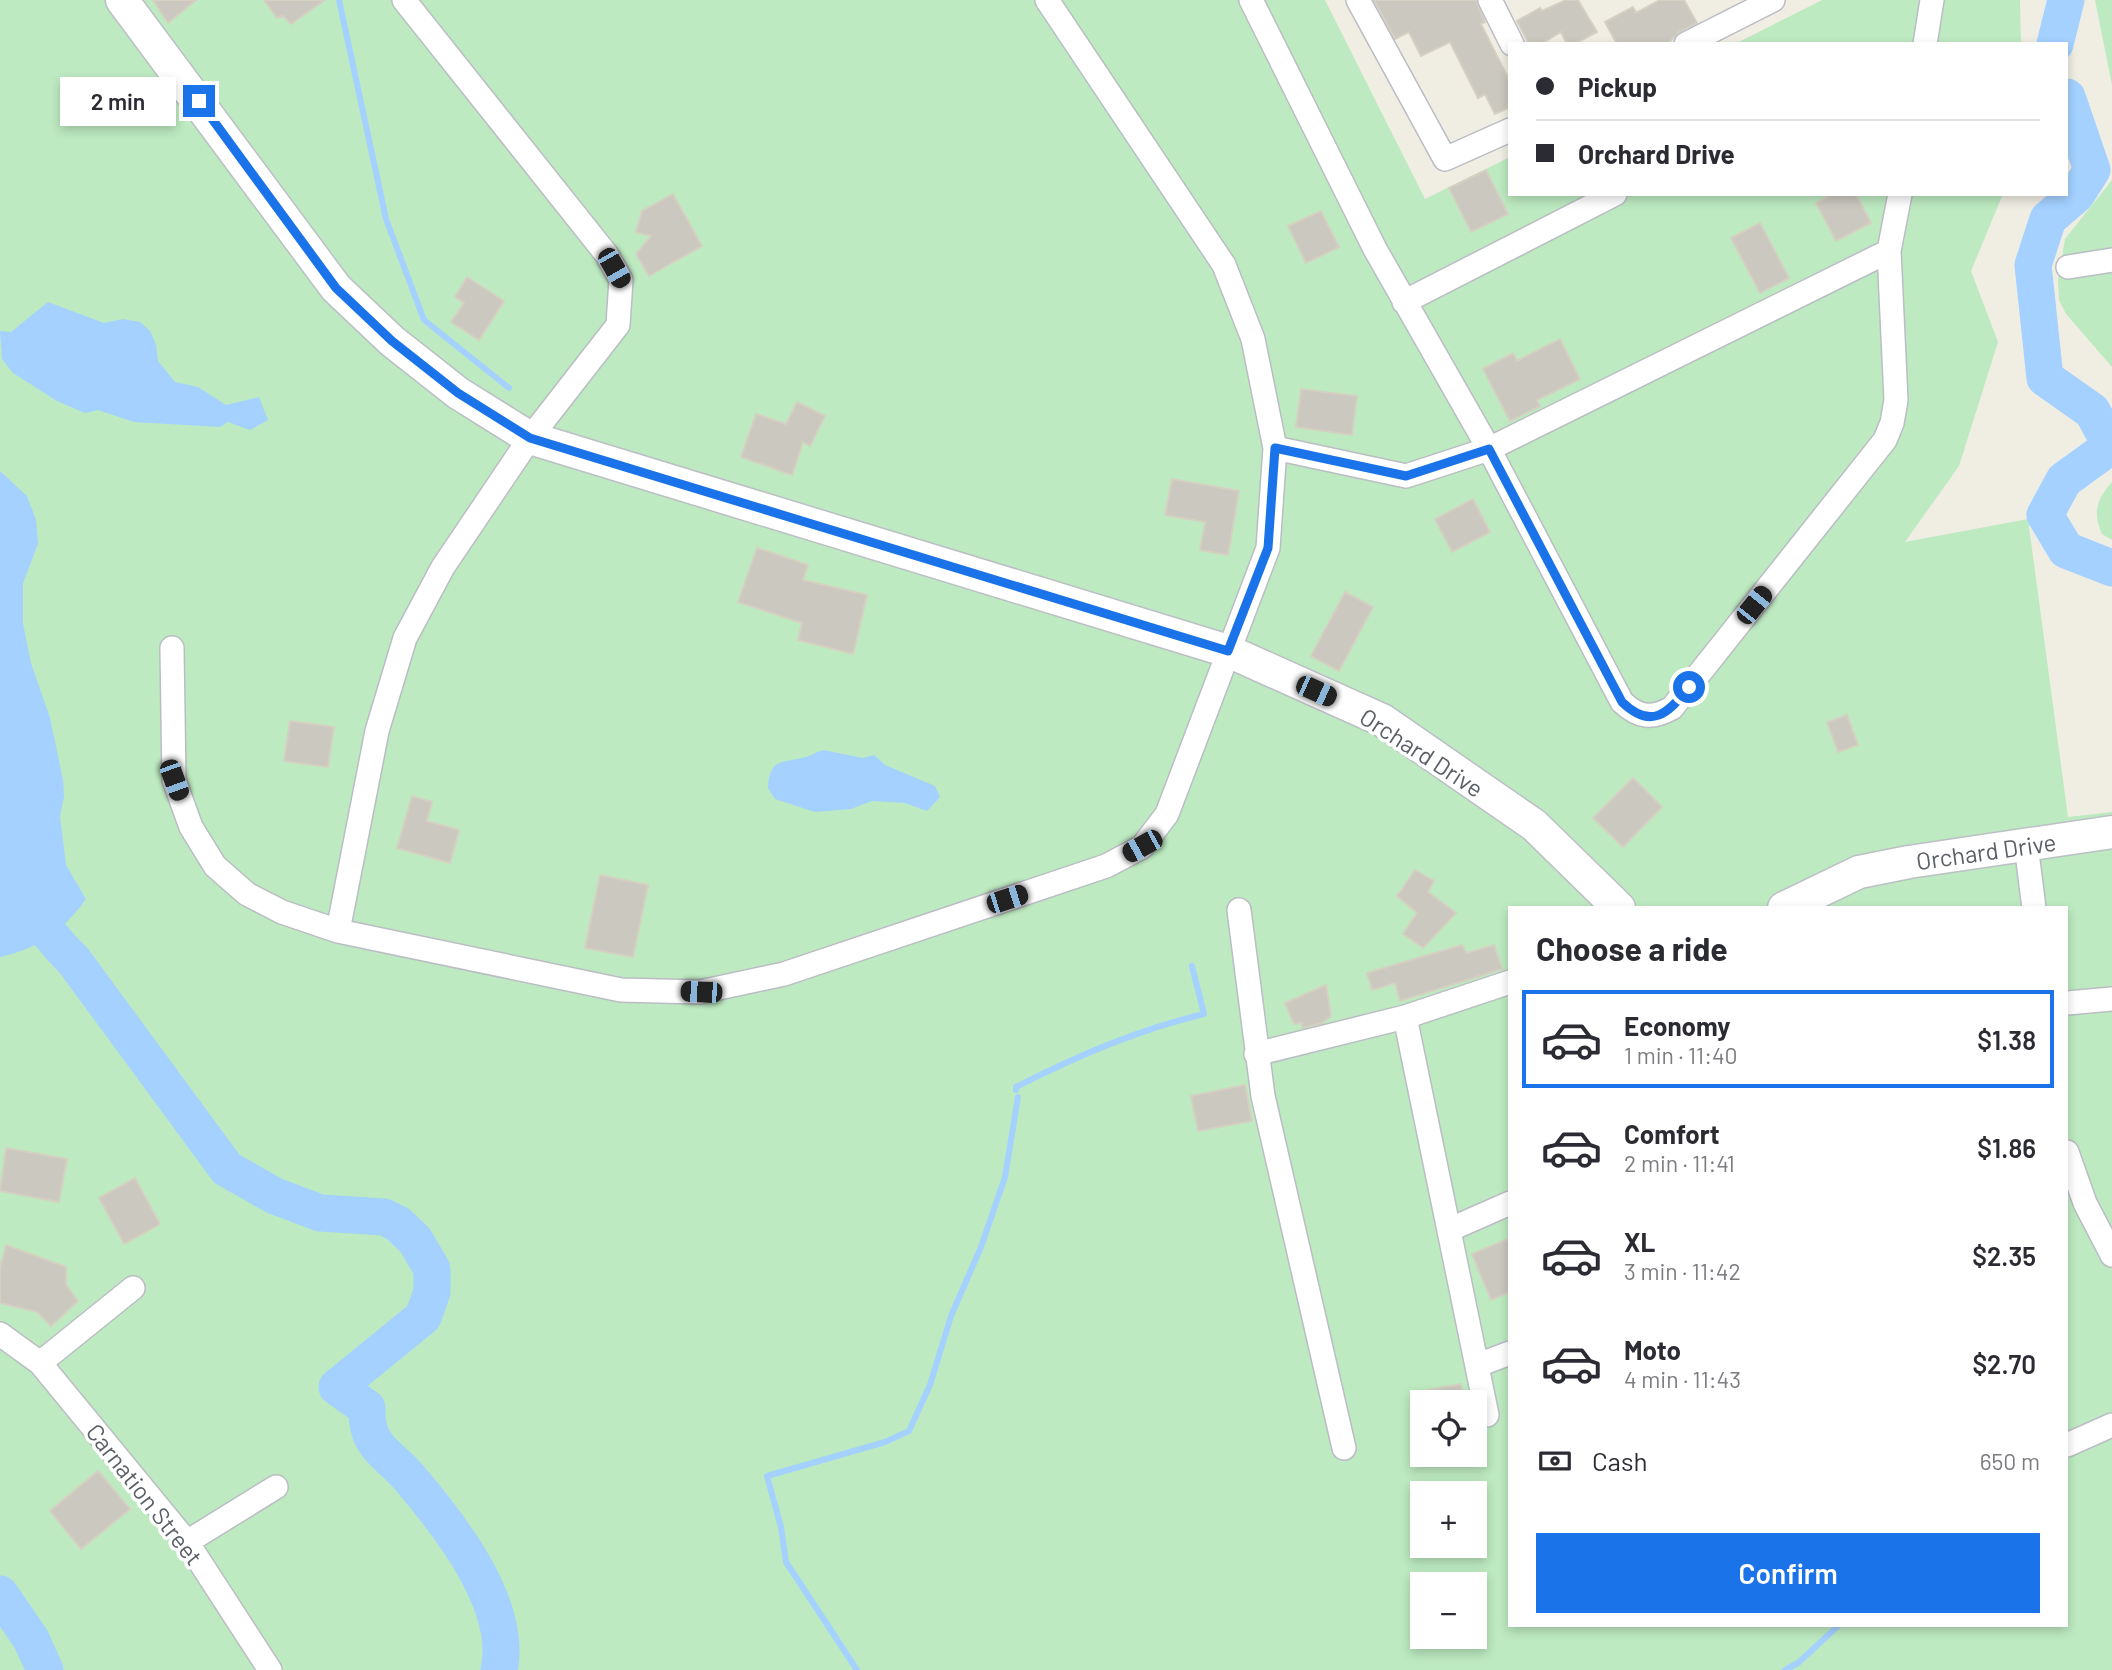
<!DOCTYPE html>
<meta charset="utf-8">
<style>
:root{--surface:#fff;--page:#f2f2f3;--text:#2b2b33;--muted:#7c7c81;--line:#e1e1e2;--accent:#1a73e8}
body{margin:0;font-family:Barlow,sans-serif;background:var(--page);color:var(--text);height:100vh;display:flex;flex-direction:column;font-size:26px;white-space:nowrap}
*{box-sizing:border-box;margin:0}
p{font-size:23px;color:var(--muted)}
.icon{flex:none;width:38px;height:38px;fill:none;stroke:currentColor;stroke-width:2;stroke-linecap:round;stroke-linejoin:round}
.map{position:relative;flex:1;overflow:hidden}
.panel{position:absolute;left:1508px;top:906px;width:560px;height:721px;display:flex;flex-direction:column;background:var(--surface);border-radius:0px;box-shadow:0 4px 10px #0003}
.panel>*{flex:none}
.banner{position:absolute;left:1508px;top:42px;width:560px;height:154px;border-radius:0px;box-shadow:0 4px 10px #0003;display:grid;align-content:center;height:154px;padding:0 28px;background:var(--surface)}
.buttons{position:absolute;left:1410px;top:1390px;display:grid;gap:14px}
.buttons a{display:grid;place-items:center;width:77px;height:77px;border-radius:0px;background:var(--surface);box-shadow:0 4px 10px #0003;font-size:35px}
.end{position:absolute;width:32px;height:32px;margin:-16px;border:9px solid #1a73e8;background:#fff;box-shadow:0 0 0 4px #fff}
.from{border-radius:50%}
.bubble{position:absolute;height:49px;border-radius:0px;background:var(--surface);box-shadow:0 4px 10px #0003;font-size:23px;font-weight:600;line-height:49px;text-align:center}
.car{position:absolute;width:21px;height:42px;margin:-21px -10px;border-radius:9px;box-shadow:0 0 5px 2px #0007;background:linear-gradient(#222 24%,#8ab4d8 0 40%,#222 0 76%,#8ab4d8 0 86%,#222 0)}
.banner b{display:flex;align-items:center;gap:24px;height:66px;font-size:26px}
.banner b+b{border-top:2px solid var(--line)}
.banner i{width:18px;height:18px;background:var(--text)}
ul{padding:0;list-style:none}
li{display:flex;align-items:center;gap:21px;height:98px;margin:0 14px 10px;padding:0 14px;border:4px solid transparent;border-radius:0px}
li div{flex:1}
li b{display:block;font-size:26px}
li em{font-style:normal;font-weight:600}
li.active{border-color:var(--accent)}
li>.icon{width:63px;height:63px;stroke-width:1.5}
h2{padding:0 28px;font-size:32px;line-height:84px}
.pay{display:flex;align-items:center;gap:18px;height:77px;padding:0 28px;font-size:26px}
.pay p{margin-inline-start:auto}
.button{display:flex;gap:14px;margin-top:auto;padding:14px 28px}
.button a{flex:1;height:80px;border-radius:0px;background:var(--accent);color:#fff;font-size:28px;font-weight:600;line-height:80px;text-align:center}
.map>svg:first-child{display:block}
.green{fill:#bdeac0;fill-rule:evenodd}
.water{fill:#a4d1ff}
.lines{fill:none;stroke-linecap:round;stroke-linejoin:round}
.stream{stroke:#a4d1ff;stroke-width:6}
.river{stroke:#a4d1ff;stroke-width:37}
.building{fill:#cbc8c0;stroke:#d5d0c1;stroke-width:2}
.street-casing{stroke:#bbbdc4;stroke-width:26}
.secondary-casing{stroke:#bcbfc6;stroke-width:35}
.street{stroke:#fff;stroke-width:23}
.secondary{stroke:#fff;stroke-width:32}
.route{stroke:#1a73e8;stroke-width:9}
.labels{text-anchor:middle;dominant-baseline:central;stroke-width:7;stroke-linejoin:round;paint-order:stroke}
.street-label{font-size:24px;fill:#5b5f66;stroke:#fff}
</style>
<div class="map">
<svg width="2112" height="1670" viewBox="0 0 2112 1670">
<rect width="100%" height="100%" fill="#f0eee3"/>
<path class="green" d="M 0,0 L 1325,0 L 1425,199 L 1510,157 L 1510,194 L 2003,194 L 1971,271 L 1998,342 L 1959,466 L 1905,542 L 2028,519 L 2068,817 L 2112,812 L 2112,1670 L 0,1670 L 0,957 L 86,899 L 80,889 L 0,938 ZM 1510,908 L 2067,908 L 2067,1626 L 1510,1626 ZM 1423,1402 L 1475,1402 L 1475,1454 L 1423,1454 ZM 1423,1493 L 1475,1493 L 1475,1545 L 1423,1545 ZM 1423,1584 L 1475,1584 L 1475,1636 L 1423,1636 Z
M 1822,0 L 2020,0 L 2021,44 L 1735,44 Z
M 2095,0 L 2112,0 L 2112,85 Z
M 2112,180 L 2112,367 L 2066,314 L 2059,300 L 2058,280 L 2065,239 Z
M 2112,482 L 2112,540 L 2102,534 C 2092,512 2097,499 2112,482 Z"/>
<path class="water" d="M 48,302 L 104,323 L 123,319 L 140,322 L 150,331 L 156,344 L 158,361 L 175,382 L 198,387 L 226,405 L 259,397 L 268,420 L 250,430 L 228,422 L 220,427 L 134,422 L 98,410 L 85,413 L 57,401 L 13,373 L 2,359 L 0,331 L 11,332 Z
M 0,471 L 27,496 L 36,520 L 38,544 L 23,583 L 23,624 L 31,663 L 50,718 L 63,780 L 64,797 L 60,816 L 66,865 L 86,899 C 64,930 38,949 0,957 Z
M 823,750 L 863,758 L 874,755 L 885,765 L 935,786 L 940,797 L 927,811 L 905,803 L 872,801 L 851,809 L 815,812 L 775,799 L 768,788 C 770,759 780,763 802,758 C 809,757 816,752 823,750 Z"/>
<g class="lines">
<path class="stream" d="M 339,0 L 386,219 L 424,320 L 509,388
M 1016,1090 L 1016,1087 C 1077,1056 1137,1030 1204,1014 L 1192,966
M 857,1670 L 786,1562 L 781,1527 L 767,1476 L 885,1442 L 909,1431 L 930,1385 L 951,1316 L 981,1247 L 1005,1177 L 1018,1097
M 1785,1670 L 1798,1663 L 1838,1626"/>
<path class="river" d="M 2055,44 L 2066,0
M 2067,97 L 2092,170 L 2076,195 L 2048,219 L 2033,265 L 2045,378 L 2092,411 L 2111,446 L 2064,480 L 2045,515 L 2066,550 L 2112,568
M 0,845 C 19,890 39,927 74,961 L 227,1169 L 275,1196 L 320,1213 L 384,1217 L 398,1224 L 415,1240 L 432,1269 L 432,1292 L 423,1317 L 337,1387 L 367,1408 C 366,1450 389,1452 412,1481 C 451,1527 513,1606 499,1670
M 0,1594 L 31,1639 L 45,1670"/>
</g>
<path class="building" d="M 153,0 L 196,0 L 168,23 Z
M 264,0 L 325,0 L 291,24 L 283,16 L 277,18 Z
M 1374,0 L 1476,0 L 1485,22 L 1481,24 L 1510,82 L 1510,107 L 1495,114 L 1485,94 L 1478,98 L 1450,42 L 1421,56 L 1409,32 L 1395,39 Z
M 1566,0 L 1578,0 L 1597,32 L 1574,44 L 1567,44 L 1561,32 L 1541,44 L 1529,44 L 1517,21 L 1540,8 L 1542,11 Z
M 1660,0 L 1684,0 L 1697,23 L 1679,32 L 1667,44 L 1617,44 L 1605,22 L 1633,7 L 1636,13 Z
M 1486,170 L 1508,214 L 1471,232 L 1449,188 Z
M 673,194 L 702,246 L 649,276 L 636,254 L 651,236 L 636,232 L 642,211 Z
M 1833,194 L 1856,194 L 1871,223 L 1836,241 L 1816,203 Z
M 1321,211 L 1339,247 L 1306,263 L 1288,226 Z
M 1760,223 L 1789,278 L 1760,293 L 1731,238 Z
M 467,277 L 504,301 L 479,340 L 451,322 L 464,303 L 455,297 Z
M 1560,339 L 1580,379 L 1537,400 L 1540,406 L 1510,421 L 1483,369 L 1513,353 L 1517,361 Z
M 1301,389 L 1357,396 L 1352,435 L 1296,427 Z
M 797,402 L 825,416 L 810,446 L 803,442 L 792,475 L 741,457 L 756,414 L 786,424 Z
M 1172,479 L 1239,491 L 1228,555 L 1200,550 L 1205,522 L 1165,515 Z
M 1473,499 L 1490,532 L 1452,552 L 1435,519 Z
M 757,548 L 808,565 L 803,580 L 867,595 L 853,654 L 798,640 L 802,623 L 738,602 Z
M 1345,592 L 1373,607 L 1339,671 L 1311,656 Z
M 1847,715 L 1858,745 L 1838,752 L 1827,722 Z
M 290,721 L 334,727 L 328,767 L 284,761 Z
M 1633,778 L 1662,807 L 1623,847 L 1593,818 Z
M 412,796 L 432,802 L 427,821 L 459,830 L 450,863 L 397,848 Z
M 1415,870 L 1434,881 L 1428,892 L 1456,913 L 1423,948 L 1403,934 L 1417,913 L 1397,896 Z
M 600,875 L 648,885 L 633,957 L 585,948 Z
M 1462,945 L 1467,953 L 1494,945 L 1502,969 L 1400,1001 L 1395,983 L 1372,990 L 1367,973 Z
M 1326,985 L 1331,1016 L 1322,1023 L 1302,1028 L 1302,1023 L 1294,1024 L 1285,1003 Z
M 1245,1085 L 1252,1121 L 1198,1131 L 1191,1096 Z
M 6,1148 L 67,1159 L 59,1202 L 0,1191 Z
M 135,1178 L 160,1224 L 124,1244 L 99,1198 Z
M 1510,1238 L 1510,1292 L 1491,1300 L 1472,1254 Z
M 6,1245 L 66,1267 L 66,1285 L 78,1301 L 51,1326 L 37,1312 L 0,1303 L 0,1268 Z
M 1461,1384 L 1464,1402 L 1412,1402 L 1411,1393 Z
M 98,1471 L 130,1509 L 81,1549 L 50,1511 Z"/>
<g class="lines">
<defs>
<path id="street" d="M 1251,0 L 1375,249 L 1489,449 L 1622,702 C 1639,718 1652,719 1672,708 L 1885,440 L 1892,423 L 1896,400 L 1889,251 L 1900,194
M 1358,0 L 1445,159 L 1510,130
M 1490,0 L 1512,44
M 1686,44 L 1773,0
M 1925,44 L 1932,0
M 2068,267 L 2112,260
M 1404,302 L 1615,194
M 1275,448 L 1406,476 L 1489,449 L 1889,251
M 172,648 L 174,780 L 191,827 L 215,866 L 247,894 L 282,912 L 338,931 L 621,990 L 700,992 L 784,974 L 1106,866 L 1142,847 L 1167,814 L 1268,548 L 1275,448 L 1253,339 L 1224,265 L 1047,0
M 2026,845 L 2034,908
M 1239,910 L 1263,1096 L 1344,1448
M 338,931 L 377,731 L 405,638 L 443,567 L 530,438 L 618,325 L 621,280 L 607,255 L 404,0
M 2067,1003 L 2112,999
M 1405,1017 L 1487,1415
M 1256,1054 L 1405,1017 L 1510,982
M 2067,1152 L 2085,1203 L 2112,1255
M 1451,1229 L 1510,1203
M 0,1334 L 40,1363 L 187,1542 L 270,1670
M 40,1363 L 133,1288
M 1478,1365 L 1510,1353
M 2067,1445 L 2112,1425
M 187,1542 L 276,1487"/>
<path id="secondary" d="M 122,0 L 336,288 L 392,341 L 458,393 L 530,438 L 1228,651 L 1382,720 L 1534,825 L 1619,908
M 1784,908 L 1859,872 L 1909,862 L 2112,832"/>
</defs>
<use href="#street" class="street-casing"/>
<use href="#secondary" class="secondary-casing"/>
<use href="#street" class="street"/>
<use href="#secondary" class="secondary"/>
</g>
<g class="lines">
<path class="route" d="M 199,101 L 336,288 L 392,341 L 458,393 L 530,438 L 1228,651 L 1268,548 L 1275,448 L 1406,476 L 1489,449 L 1622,702 C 1651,730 1668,714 1689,687"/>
</g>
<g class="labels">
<g class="street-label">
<text transform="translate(1422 752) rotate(33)">Orchard Drive</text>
<text transform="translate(1986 851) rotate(-8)">Orchard Drive</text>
<text transform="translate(145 1494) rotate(52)">Carnation Street</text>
</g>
</g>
</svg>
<div class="buttons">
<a><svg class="icon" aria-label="locate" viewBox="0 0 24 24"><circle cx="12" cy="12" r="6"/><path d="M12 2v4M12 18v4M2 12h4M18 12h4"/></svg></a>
<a>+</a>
<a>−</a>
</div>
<i class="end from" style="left:1689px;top:687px"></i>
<i class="end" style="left:199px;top:101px"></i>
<div class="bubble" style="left:60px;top:77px;width:116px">2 min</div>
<i class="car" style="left:614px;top:268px;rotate:150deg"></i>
<i class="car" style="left:1754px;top:605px;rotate:39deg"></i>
<i class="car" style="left:1316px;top:691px;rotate:114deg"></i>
<i class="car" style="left:174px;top:780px;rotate:160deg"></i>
<i class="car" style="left:1142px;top:846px;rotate:241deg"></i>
<i class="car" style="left:1007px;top:899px;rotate:72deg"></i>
<i class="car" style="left:701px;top:992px;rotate:272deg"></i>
<div class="banner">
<b><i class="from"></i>Pickup</b>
<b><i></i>Orchard Drive</b>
</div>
<section class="panel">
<h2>Choose a ride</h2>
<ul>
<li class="active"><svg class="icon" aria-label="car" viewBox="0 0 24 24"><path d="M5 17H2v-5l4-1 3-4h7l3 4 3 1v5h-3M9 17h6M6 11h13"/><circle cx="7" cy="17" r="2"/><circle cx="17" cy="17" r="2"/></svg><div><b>Economy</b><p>1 min · 11:40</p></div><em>$1.38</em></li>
<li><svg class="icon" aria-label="car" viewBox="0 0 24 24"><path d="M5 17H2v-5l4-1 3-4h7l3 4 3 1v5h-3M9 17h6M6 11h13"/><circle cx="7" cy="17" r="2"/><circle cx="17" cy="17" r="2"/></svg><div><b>Comfort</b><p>2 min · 11:41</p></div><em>$1.86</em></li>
<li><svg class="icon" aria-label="car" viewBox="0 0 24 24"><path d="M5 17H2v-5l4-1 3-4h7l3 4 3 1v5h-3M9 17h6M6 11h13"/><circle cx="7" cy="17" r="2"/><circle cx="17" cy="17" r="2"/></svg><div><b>XL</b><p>3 min · 11:42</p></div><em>$2.35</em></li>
<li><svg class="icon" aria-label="car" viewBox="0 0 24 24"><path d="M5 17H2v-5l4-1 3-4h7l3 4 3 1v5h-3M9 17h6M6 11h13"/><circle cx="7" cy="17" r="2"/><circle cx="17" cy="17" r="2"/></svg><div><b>Moto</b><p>4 min · 11:43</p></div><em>$2.70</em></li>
</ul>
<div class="pay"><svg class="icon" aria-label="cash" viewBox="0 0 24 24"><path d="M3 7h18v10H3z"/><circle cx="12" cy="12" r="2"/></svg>Cash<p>650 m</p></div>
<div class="button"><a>Confirm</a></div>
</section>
</div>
